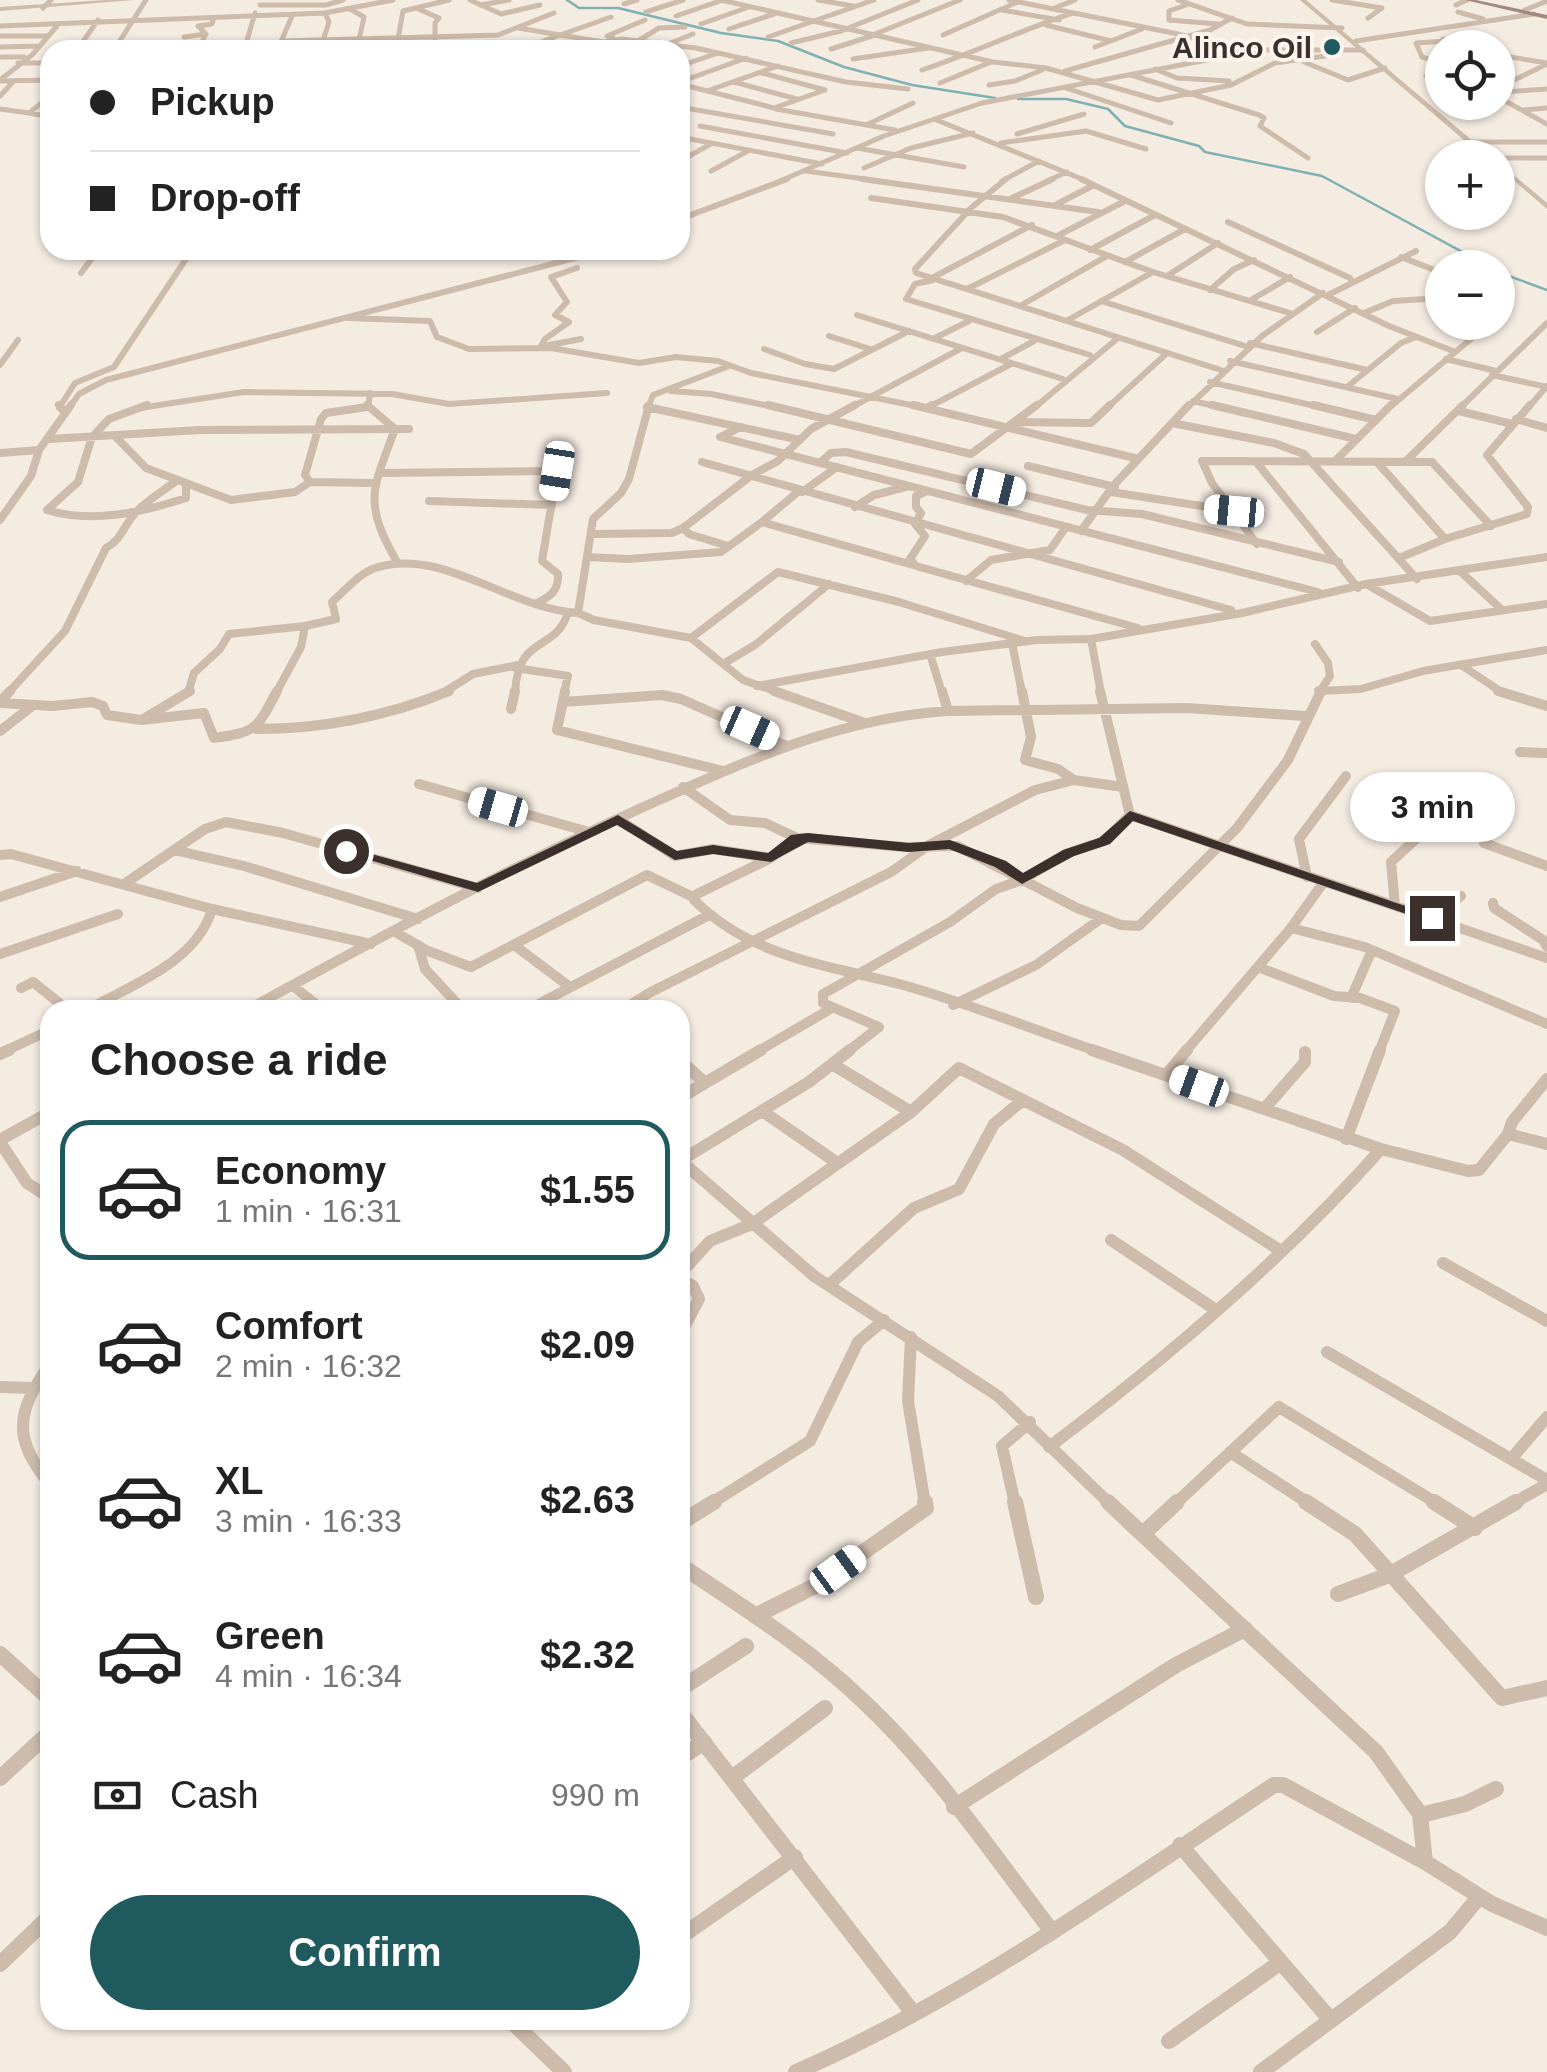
<!DOCTYPE html>
<meta charset="utf-8">
<style>
:root{--surface:#fff;--page:#f2f2f2;--text:#222;--muted:#767676;--line:#e0e0e0;--accent:#1f5a5e}
body{margin:0;font-family:Arial,sans-serif;background:var(--page);color:var(--text);height:100vh;display:flex;flex-direction:column;font-size:38px;white-space:nowrap}
*{box-sizing:border-box;margin:0}
p{font-size:32px;color:var(--muted)}
.icon{flex:none;width:55px;height:55px;fill:none;stroke:currentColor;stroke-width:2;stroke-linecap:round;stroke-linejoin:round}
.map{position:relative;flex:1;overflow:hidden}
.drawer{position:absolute;left:40px;top:1000px;width:650px;height:1030px;display:flex;flex-direction:column;background:var(--surface);border-radius:30px;box-shadow:0 2px 8px #0004}
.drawer>*{flex:none}
.top-card{position:absolute;left:40px;top:40px;width:650px;height:220px;border-radius:30px;box-shadow:0 2px 8px #0004;display:grid;align-content:center;height:220px;padding:0 50px;background:var(--surface)}
.fabs{position:absolute;left:1425px;top:30px;display:grid;gap:20px}
.fabs a{display:grid;place-items:center;width:90px;height:90px;border-radius:50%;background:var(--surface);box-shadow:0 2px 8px #0004;font-size:50px}
.end{position:absolute;width:45px;height:45px;margin:-22px;border:12px solid #3b302b;background:#fff;box-shadow:0 0 0 5px #fff}
.from{border-radius:50%}
.bubble{position:absolute;height:70px;border-radius:35px;background:var(--surface);box-shadow:0 2px 8px #0004;font-size:32px;font-weight:700;line-height:70px;text-align:center}
.car{position:absolute;width:30px;height:60px;margin:-30px -15px;border-radius:12px;box-shadow:0 0 8px 2px #0007;background:linear-gradient(#fff 24%,#345 0 40%,#fff 0 76%,#345 0 86%,#fff 0)}
.top-card b{display:flex;align-items:center;gap:35px;height:95px;font-size:38px}
.top-card b+b{border-top:2px solid var(--line)}
.top-card i{width:25px;height:25px;background:var(--text)}
ul{padding:0;list-style:none}
li{display:flex;align-items:center;gap:30px;height:140px;margin:0 20px 15px;padding:0 30px;border:5px solid transparent;border-radius:30px}
li div{flex:1}
li b{display:block;font-size:38px}
li em{font-style:normal;font-weight:700}
li.current{border-color:var(--accent)}
li>.icon{width:90px;height:90px;stroke-width:1.5}
h2{padding:0 50px;font-size:45px;line-height:120px}
.pay{display:flex;align-items:center;gap:25px;height:110px;padding:0 50px;font-size:38px}
.pay p{margin-inline-start:auto}
.cta{display:flex;gap:20px;margin-top:auto;padding:20px 50px}
.cta a{flex:1;height:115px;border-radius:60px;background:var(--accent);color:#fff;font-size:40px;font-weight:700;line-height:115px;text-align:center}
.map>svg:first-child{display:block}
.lines{fill:none;stroke-linecap:round;stroke-linejoin:round}
.stream{stroke:#7fb0b2;stroke-width:2.5}
.minor-far5{stroke:#cdbbac;stroke-width:5}
.minor-far4{stroke:#cdbbac;stroke-width:6}
.minor-far3{stroke:#cdbbac;stroke-width:8}
.minor-far2{stroke:#cdbbac;stroke-width:10}
.minor-far1{stroke:#cdbbac;stroke-width:12}
.minor{stroke:#cdbbac;stroke-width:16}
.tertiary{fill:#cdbbac;fill-rule:evenodd}
.secondary{fill:#a18a7d;fill-rule:evenodd}
.route{fill:#3b302b}
.poi-dot{fill:#1f5a5e;stroke:#fbf5ee;stroke-width:4}
.labels{text-anchor:middle;dominant-baseline:central;stroke-width:8;stroke-linejoin:round;paint-order:stroke}
.far-poi-label{font-size:30px;font-weight:bold;fill:#3b302b;stroke:#fbf5ee;text-anchor:end}
</style>
<div class="map">
<svg width="1547" height="2072" viewBox="0 0 1547 2072">
<rect width="100%" height="100%" fill="#f4ebe1"/>
<g class="lines">
<path class="stream" d="M 567,0 L 579,8 L 618,8 L 721,33 L 778,41 L 844,67 L 912,85 L 995,98
M 1018,99 L 1066,99 L 1108,109 L 1125,126 L 1199,146 L 1205,152 L 1322,176 L 1492,268
M 1498,272 L 1547,290"/>
<path class="minor-far5" d="M 470,0 L 501,14 L 540,5
M 721,0 L 993,62 L 1046,68 L 1158,100 L 1231,85 L 1275,63 L 1332,55
M 818,0 L 853,6
M 1009,0 L 1178,34 L 1239,51
M 1178,0 L 1247,24 L 1342,28
M 1332,0 L 1382,8 L 1368,18
M 624,4 L 637,0
M 1189,4 L 1169,11 L 1169,20 L 1218,24
M 260,5 L 326,5 L 343,0
M 480,5 L 509,0
M 1456,5 L 1467,0
M 43,8 L 51,0
M 416,8 L 439,18 L 435,23 L 435,50
M 350,9 L 364,17 L 357,50
M 1052,9 L 1075,0
M 1002,10 L 1059,20
M 1525,10 L 1547,1
M 646,12 L 683,0
M 1458,12 L 1483,19
M 676,16 L 723,0
M 701,24 L 749,7
M 1046,25 L 1111,41
M 0,26 L 325,13 L 393,0
M 518,28 L 603,42 L 622,39 L 696,48 L 846,82 L 908,89
M 729,29 L 777,13
M 875,34 L 960,0
M 943,35 L 1020,1
M 0,36 L 48,36
M 184,37 L 206,34
M 768,37 L 874,0
M 613,38 L 607,36 L 645,20
M 1443,39 L 1470,48
M 284,41 L 498,35 L 554,13
M 1356,41 L 1534,14
M 791,43 L 841,31 L 918,0
M 668,44 L 693,34
M 0,47 L 40,46
M 199,47 L 206,34 L 198,26 L 212,24 L 213,20
M 245,47 L 255,13
M 1095,47 L 1142,29
M 115,49 L 279,46 L 293,14
M 831,49 L 875,35
M 77,50 L 98,20
M 114,50 L 146,0
M 320,50 L 329,22 L 325,13
M 396,50 L 403,11 L 449,0
M 518,50 L 611,17
M 558,50 L 595,45
M 623,50 L 659,28 L 685,27
M 1498,55 L 1547,63
M 0,57 L 24,57
M 853,59 L 928,48
M 1304,62 L 1348,80 L 1385,68
M 18,63 L 50,63
M 1442,63 L 1422,57 L 1416,43 L 1446,41
M 680,66 L 718,53
M 1155,69 L 1177,78 L 1229,81
M 922,70 C 973,53 1021,30 1073,13
M 1065,71 L 1210,30 L 1232,18
M 762,73 L 825,90
M 1131,75 L 1259,115 L 1264,118 L 1260,126 L 1308,158
M 1426,76 L 1442,69
M 0,80 L 32,55 L 57,26
M 0,81 L 50,80
M 680,82 L 746,58
M 734,82 L 797,99
M 940,83 L 991,62
M 680,84 L 774,108 L 825,90
M 989,85 L 1015,81 L 1042,70
M 1066,88 L 1171,123
M 1498,88 L 1547,64
M 707,91 L 778,66
M 1503,92 L 1547,89
M 0,96 L 12,83
M 1498,97 L 1547,124
M 44,101 L 29,113 L 50,117
M 680,107 L 833,134
M 0,109 L 29,113
M 776,109 L 895,130
M 1524,110 L 1547,108
M 934,119 L 1087,181
M 866,125 L 913,103
M 700,126 L 847,153
M 1017,134 L 1084,114
M 680,137 L 822,164
M 1471,142 L 1547,142
M 1001,143 L 1086,131 L 1146,149
M 857,148 L 964,167
M 1498,158 L 1547,158
M 680,161 L 711,144
M 864,168 L 911,148 L 973,133
M 711,171 L 748,151
M 806,171 L 880,181
M 780,181 L 884,136 L 982,103 L 1259,50 L 1363,50
M 1002,181 L 1039,161
M 1047,181 L 1067,172"/>
<path class="minor-far4" d="M 862,179 L 1098,212
M 1006,179 L 971,208 L 915,269 L 916,273 L 1221,370
M 1081,179 L 1389,326 L 1453,351
M 871,198 L 1003,217 L 1153,272 L 1290,313
M 1012,198 L 1053,179
M 1057,204 L 1094,185
M 680,219 L 787,179
M 1228,222 L 1350,278 L 1352,283
M 1057,236 L 1125,201
M 1090,250 L 1155,215
M 1401,257 L 1442,273
M 1125,262 L 1185,229
M 81,273 L 98,250
M 1167,276 L 1218,243
M 930,279 L 1032,225
M 933,280 L 915,284 L 906,299 L 1090,355
M 967,289 L 1065,240
M 1210,290 L 1234,269 L 1254,260
M 1328,295 L 1416,251
M 1251,300 L 1290,277
M 1101,301 L 1245,346
M 1020,306 L 1107,256
M 1364,313 L 1393,301 L 1442,298
M 857,315 L 1063,379
M 1498,316 L 1509,303
M 348,318 L 430,321 L 437,337 L 469,349 L 551,348 L 639,363 L 676,357 L 718,361 L 751,373 L 926,408
M 1068,320 L 1153,272
M 1317,332 L 1355,308
M 829,336 L 870,349
M 933,339 L 969,321
M 1250,343 L 1367,370
M 544,346 L 581,339
M 540,348 L 545,339 L 569,322 L 555,315 L 567,302 L 551,277 L 577,268
M 764,349 L 805,364 L 834,369 L 909,331
M 1001,359 L 1034,341
M 1446,359 L 1496,371
M 1230,361 L 1398,399
M 0,365 L 18,340
M 1492,375 L 1547,387
M 1210,382 L 1324,408
M 1347,387 L 1401,343 L 1416,337
M 671,391 L 711,394 L 779,408
M 1193,401 L 1223,408
M 647,407 L 652,408
M 59,408 L 75,383 L 114,367 L 192,250
M 69,408 L 79,394 L 106,380 L 606,250
M 140,408 L 244,392 L 392,394 L 449,404 L 607,393
M 360,408 L 367,407
M 368,408 L 370,393
M 648,408 L 653,395 L 729,366
M 850,408 L 962,348
M 927,408 L 1011,364
M 1034,408 L 1118,338
M 1107,408 L 1167,353
M 1187,408 L 1262,336 L 1323,293
M 1389,408 L 1491,322
M 1460,408 L 1547,323
M 1528,408 L 1547,386"/>
<path class="minor-far3" d="M 59,405 L 65,413
M 147,405 L 109,419 L 92,437 L 78,482 L 47,510 C 92,524 143,512 186,498 L 186,484
M 367,405 L 395,429 C 373,489 362,501 397,562
M 768,405 L 971,454 L 1037,405
M 913,405 L 1135,458
M 1212,405 L 1356,439
M 1313,405 L 1376,420
M 647,407 L 800,440
M 927,408 L 932,405
M 1459,411 L 1512,424
M 1516,419 L 1547,428
M 1017,422 L 1091,423 L 1110,405
M 1172,423 L 1274,443 L 1304,454 L 1417,579
M 741,427 L 720,437 L 1318,592
M 116,437 L 146,468 L 231,500 L 295,492 L 310,482 L 373,483
M 49,439 L 200,430 L 409,429
M 0,453 L 39,450 L 71,405
M 1336,460 L 1391,405
M 702,462 L 1231,610
M 1377,462 L 1445,539
M 1405,462 L 1463,405
M 820,463 L 831,453 L 846,452 L 1087,510 L 1142,514 L 1339,562
M 1257,463 L 1358,588
M 1028,466 L 1115,487
M 380,473 L 557,471 L 542,561 L 558,574 C 559,591 550,597 535,604
M 310,482 L 305,475 L 321,419 L 326,413 L 367,407
M 799,491 L 762,522 L 913,565
M 802,492 L 837,467
M 1111,492 L 1234,511
M 429,501 L 552,505
M 855,507 L 874,495 L 910,486
M 0,520 L 31,476 L 39,450
M 915,524 L 925,536 L 910,559 L 916,566 L 1138,628
M 915,524 L 921,513 L 916,507 L 916,496 L 927,491
M 683,528 L 689,534 L 728,546
M 1081,531 L 1113,486 L 1189,405
M 591,534 L 672,533 L 683,528 L 752,475 L 778,461 L 811,429 L 855,405
M 1257,544 L 1212,483 L 1202,461 L 1432,462 L 1491,526
M 587,557 L 628,559 L 721,552 L 762,522
M 1399,558 L 1445,539 L 1527,514 L 1528,507 L 1487,455 L 1530,405
M 1461,572 L 1501,609
M 966,581 L 991,560 L 1050,550 L 1066,527
M 1368,585 L 1430,621 L 1547,604
M 578,613 L 594,620 L 691,638 L 743,680 L 781,693
M 691,638 L 778,572 L 899,602 L 1025,641
M 1091,639 L 1101,693
M 1012,643 L 1022,693
M 1315,644 L 1328,663 L 1330,676 L 1319,693
M 930,654 L 942,693
M 723,664 L 755,645 L 829,584
M 1461,665 L 1503,693
M 516,668 L 568,676 L 564,693
M 757,686 L 942,652 L 1037,640 L 1091,639 L 1242,613 L 1366,584 L 1547,557
M 1319,691 L 1361,689 L 1423,671 L 1547,650
M 8,693 L 65,631 L 106,548 C 122,540 124,524 137,511 C 148,500 163,491 176,481
M 188,693 L 194,673 L 220,649 L 229,634 L 305,626
M 276,693 L 301,647 L 305,626 L 336,619 L 332,602 C 345,591 358,574 375,568 C 441,546 510,609 578,613 L 593,519 L 621,493 L 629,479 L 649,405
M 443,693 L 473,674 L 518,665
M 515,693 C 518,633 554,654 568,613"/>
<path class="minor-far2" d="M 565,691 L 557,730 L 723,771
M 774,691 L 862,722
M 1022,691 L 1031,737 L 1025,760 L 1058,769 L 1074,780
M 1100,691 L 1130,815
M 1319,691 L 1323,691
M 1498,691 L 1547,706
M 0,702 L 10,691
M 563,702 L 662,695 L 681,699 L 787,746
M 0,703 L 53,706 L 92,702 L 103,706 L 107,715 L 141,720 L 204,713 L 214,738 C 257,732 257,729 277,691
M 511,709 L 515,691
M 948,711 L 1187,708 L 1305,716
M 145,718 L 190,691
M 256,729 C 322,729 388,716 449,691
M 0,731 L 32,706
M 1520,752 L 1547,753
M 419,784 L 589,832
M 683,787 L 730,820 L 765,823 L 797,838
M 1130,815 L 1547,958
M 618,819 L 675,856 L 713,849 L 771,858
M 1484,843 L 1547,866
M 174,850 L 244,866 L 418,919
M 0,855 L 11,854 L 212,909 L 371,944
M 1307,877 L 1299,839 L 1346,776
M 1323,883 L 1291,928 L 1365,947 L 1547,1024
M 124,884 L 205,829 L 226,822 L 283,833 L 478,888
M 0,897 L 77,871
M 1493,903 L 1494,908 L 1543,940 L 1547,947
M 1395,906 L 1391,862 L 1474,785
M 1432,918 L 1461,896
M 395,932 L 428,951 L 471,967 L 647,875 L 695,898
M 418,945 L 425,969 L 463,1010
M 514,945 L 570,987
M 0,954 L 118,914
M 1258,967 L 1334,996 L 1360,998 L 1395,1011 L 1379,1052
M 292,985 L 323,1010
M 21,988 L 33,982 L 68,1010
M 1351,998 L 1372,950
M 953,1005 L 1036,965 L 1102,918
M 87,1010 C 131,985 197,962 212,909
M 247,1010 C 376,939 505,870 639,809 C 739,764 837,718 948,711 L 942,691
M 527,1010 L 709,915
M 631,1010 L 630,1005 L 649,993 L 891,872 L 929,845 L 1035,790 L 1074,780 L 1123,787
M 3,1052 L 50,1030
M 757,1052 L 832,1008
M 847,1052 L 879,1027 L 823,1003 L 823,994 L 950,922 L 996,889 L 1022,880 L 1068,853 L 1104,841 L 1130,815
M 1099,1052 C 1035,1030 970,1004 903,985 C 828,965 752,958 694,900 L 697,894 L 771,858 L 797,838 L 904,847 L 957,846 L 1077,908 L 1121,925 L 1139,926 L 1237,828 L 1288,760 L 1321,691
M 1185,1052 L 1291,928"/>
<path class="minor-far1" d="M 1092,1050 L 1381,1149
M 0,1054 L 9,1050
M 680,1060 L 705,1083 L 761,1050
M 832,1064 L 911,1112
M 1167,1074 L 1187,1050
M 680,1098 L 705,1083
M 1264,1109 L 1305,1062 L 1305,1052
M 762,1111 L 836,1162
M 1508,1134 L 1512,1122 L 1547,1079
M 1346,1139 L 1380,1050
M 0,1140 L 50,1112
M 0,1142 L 27,1183 L 50,1198
M 680,1161 L 809,1082 L 850,1050
M 681,1161 L 814,1276 L 998,1396 L 1110,1504
M 1111,1240 L 1216,1310
M 1443,1263 L 1547,1321
M 680,1274 L 710,1241 L 752,1224 L 911,1112 L 959,1068 L 1123,1150 L 1281,1251
M 680,1279 L 693,1286 L 699,1299 L 680,1335
M 829,1285 L 914,1208 L 959,1189 L 994,1124 L 1023,1100
M 911,1337 L 908,1401 L 925,1504
M 1327,1352 L 1547,1480
M 50,1364 C 17,1411 11,1438 50,1484
M 0,1387 L 33,1388
M 1049,1447 C 1167,1358 1283,1260 1381,1149 L 1468,1171 L 1479,1170 L 1508,1134 L 1547,1144
M 1230,1452 L 1310,1504
M 1511,1459 L 1547,1417
M 710,1504 L 810,1441 L 858,1342 L 884,1320
M 1015,1504 L 1002,1446 L 1030,1422
M 1175,1504 L 1279,1407 L 1438,1504
M 1512,1504 L 1547,1484"/>
<path class="minor" d="M 1015,1502 L 1036,1597
M 1108,1502 L 1376,1752 L 1420,1814 L 1425,1862
M 1306,1502 L 1355,1534 L 1502,1698 L 1547,1688
M 1434,1502 L 1475,1528
M 680,1523 L 714,1502
M 1144,1533 L 1177,1502
M 680,1565 C 743,1607 808,1648 863,1701 C 935,1768 991,1852 1051,1930
M 1338,1594 L 1389,1575 L 1516,1502
M 755,1616 L 815,1586 L 926,1508 L 925,1502
M 0,1654 L 50,1699
M 680,1689 L 746,1646
M 680,1712 L 914,2014
M 680,1758 L 704,1742
M 0,1778 L 50,1732
M 732,1778 L 825,1708
M 954,1807 L 1176,1665 L 1245,1629
M 1421,1815 L 1465,1804 L 1496,1789
M 1180,1845 L 1330,2019
M 680,1937 L 795,1857
M 0,1964 L 50,1916
M 510,2020 L 564,2072
M 1169,2041 L 1281,1962
M 796,2072 C 968,1997 1118,1888 1274,1785 L 1283,1785 L 1425,1862 L 1492,1904 L 1547,1928
M 1261,2072 L 1450,1932 L 1479,1897"/>
<path class="tertiary" d="M 106,0 L 133,0 L 0,11 L 0,7 Z
M 1300,0 L 1306,0 L 1493,158 L 1485,158 Z
M 1498,162 L 1547,203 L 1547,209 L 1498,167 Z"/>
<path class="secondary" d="M 1465,0 L 1476,0 L 1547,15 L 1547,19 Z"/>
</g>
<path class="route" d="M 1130,811 L 1440,918 L 1427,921 L 1133,821 L 1110,844 L 1074,856 L 1022,884 L 995,867 L 949,849 L 909,852 L 808,842 L 771,862 L 713,854 L 675,860 L 617,825 L 478,892 L 339,851 L 346,847 L 477,883 L 618,815 L 677,851 L 713,845 L 768,853 L 791,835 L 808,833 L 909,843 L 950,840 L 1006,861 L 1023,873 L 1063,850 L 1099,838 Z"/>
<circle class="poi-dot" cx="1332" cy="47" r="10"/>
<g class="labels">
<g class="far-poi-label">
<text x="1312" y="47">Alinco Oil</text>
</g>
</g>
</svg>
<div class="fabs">
<a><svg class="icon" aria-label="locate" viewBox="0 0 24 24"><circle cx="12" cy="12" r="6"/><path d="M12 2v4M12 18v4M2 12h4M18 12h4"/></svg></a>
<a>+</a>
<a>−</a>
</div>
<i class="end from" style="left:346px;top:851px"></i>
<i class="end" style="left:1432px;top:918px"></i>
<div class="bubble" style="left:1350px;top:772px;width:165px">3 min</div>
<i class="car" style="left:557px;top:471px;rotate:189deg"></i>
<i class="car" style="left:996px;top:487px;rotate:104deg"></i>
<i class="car" style="left:1234px;top:511px;rotate:275deg"></i>
<i class="car" style="left:750px;top:728px;rotate:114deg"></i>
<i class="car" style="left:498px;top:807px;rotate:286deg"></i>
<i class="car" style="left:1199px;top:1086px;rotate:290deg"></i>
<i class="car" style="left:838px;top:1570px;rotate:54deg"></i>
<div class="top-card">
<b><i class="from"></i>Pickup</b>
<b><i></i>Drop-off</b>
</div>
<section class="drawer">
<h2>Choose a ride</h2>
<ul>
<li class="current"><svg class="icon" aria-label="car" viewBox="0 0 24 24"><path d="M5 17H2v-5l4-1 3-4h7l3 4 3 1v5h-3M9 17h6M6 11h13"/><circle cx="7" cy="17" r="2"/><circle cx="17" cy="17" r="2"/></svg><div><b>Economy</b><p>1 min · 16:31</p></div><em>$1.55</em></li>
<li><svg class="icon" aria-label="car" viewBox="0 0 24 24"><path d="M5 17H2v-5l4-1 3-4h7l3 4 3 1v5h-3M9 17h6M6 11h13"/><circle cx="7" cy="17" r="2"/><circle cx="17" cy="17" r="2"/></svg><div><b>Comfort</b><p>2 min · 16:32</p></div><em>$2.09</em></li>
<li><svg class="icon" aria-label="car" viewBox="0 0 24 24"><path d="M5 17H2v-5l4-1 3-4h7l3 4 3 1v5h-3M9 17h6M6 11h13"/><circle cx="7" cy="17" r="2"/><circle cx="17" cy="17" r="2"/></svg><div><b>XL</b><p>3 min · 16:33</p></div><em>$2.63</em></li>
<li><svg class="icon" aria-label="car" viewBox="0 0 24 24"><path d="M5 17H2v-5l4-1 3-4h7l3 4 3 1v5h-3M9 17h6M6 11h13"/><circle cx="7" cy="17" r="2"/><circle cx="17" cy="17" r="2"/></svg><div><b>Green</b><p>4 min · 16:34</p></div><em>$2.32</em></li>
</ul>
<div class="pay"><svg class="icon" aria-label="cash" viewBox="0 0 24 24"><path d="M3 7h18v10H3z"/><circle cx="12" cy="12" r="2"/></svg>Cash<p>990 m</p></div>
<div class="cta"><a>Confirm</a></div>
</section>
</div>
